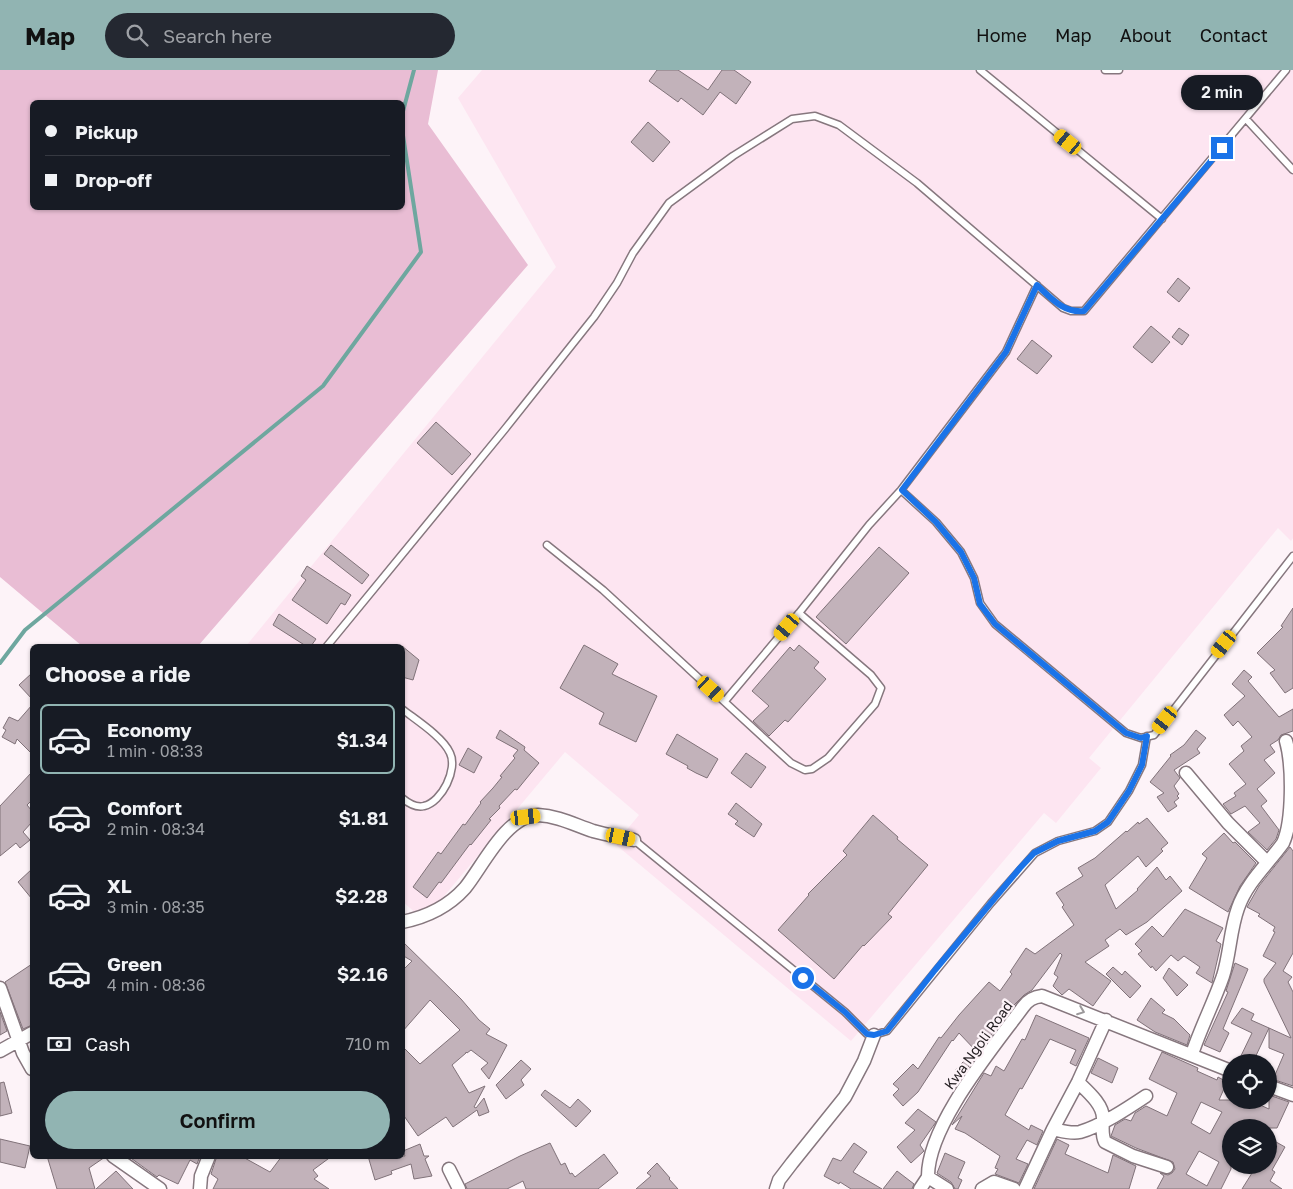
<!DOCTYPE html>
<meta charset="utf-8">
<style>
:root{--surface:#171b24;--page:#242831;--text:#f1f3f6;--muted:#9ea1a6;--line:#363941;--accent:#91b4b2}
body{margin:0;font-family:"Golos Text",sans-serif;background:var(--page);color:var(--text);height:100vh;display:flex;flex-direction:column;font-size:19px;white-space:nowrap}
*{box-sizing:border-box;margin:0}
p{font-size:16px;color:var(--muted)}
.icon{flex:none;width:28px;height:28px;fill:none;stroke:currentColor;stroke-width:2;stroke-linecap:round;stroke-linejoin:round}
.map{position:relative;flex:1;overflow:hidden}
.drawer{position:absolute;left:30px;top:574px;width:375px;height:515px;display:flex;flex-direction:column;background:var(--surface);border-radius:8px;box-shadow:0 1px 4px #0004}
.drawer>*{flex:none}
.top-card{position:absolute;left:30px;top:30px;width:375px;height:110px;border-radius:8px;box-shadow:0 1px 4px #0004;display:grid;align-content:center;height:110px;padding:0 15px;background:var(--surface)}
.controls{position:absolute;left:1222px;top:984px;display:grid;gap:10px}
.controls a{display:grid;place-items:center;width:55px;height:55px;border-radius:50%;background:var(--surface);box-shadow:0 1px 4px #0004;font-size:25px}
.end{position:absolute;width:22px;height:22px;margin:-11px;border:6px solid #1a73e8;background:#fff;box-shadow:0 0 0 2px #fff}
.from{border-radius:50%}
.bubble{position:absolute;height:35px;border-radius:18px;background:var(--surface);box-shadow:0 1px 4px #0004;font-size:16px;font-weight:600;line-height:35px;text-align:center}
.car{position:absolute;width:15px;height:30px;margin:-15px -8px;border-radius:6px;box-shadow:0 0 4px 1px #0007;background:linear-gradient(#f5c518 24%,#345 0 40%,#f5c518 0 76%,#345 0 86%,#f5c518 0)}
.top-card b{display:flex;align-items:center;gap:18px;height:48px;font-size:19px}
.top-card b+b{border-top:1px solid var(--line)}
.top-card i{width:12px;height:12px;background:var(--text)}
ul{padding:0;list-style:none}
li{display:flex;align-items:center;gap:15px;height:70px;margin:0 10px 8px;padding:0 5px;border:2px solid transparent;border-radius:8px}
li div{flex:1}
li b{display:block;font-size:19px}
li em{font-style:normal;font-weight:600}
li.on{border-color:var(--accent)}
li>.icon{width:45px;height:45px;stroke-width:1.5}
h2{padding:0 15px;font-size:22px;line-height:60px}
.pay{display:flex;align-items:center;gap:12px;height:55px;padding:0 15px;font-size:19px}
.pay p{margin-inline-start:auto}
.button{display:flex;gap:10px;margin-top:auto;padding:10px 15px}
.button a{flex:1;height:58px;border-radius:30px;background:var(--accent);color:#111;font-size:20px;font-weight:600;line-height:58px;text-align:center}
header{display:flex;align-items:center;gap:30px;box-sizing:border-box;height:70px;padding:0 25px;background:var(--accent);color:#111}
header strong{font-size:24px}
nav{display:flex;gap:28px;margin-inline-start:auto;font-size:18px}
.search{width:350px;height:45px;background:var(--page);display:flex;align-items:center;gap:12px;box-sizing:border-box;padding:0 18px;border-radius:28px;color:var(--muted);font-size:19px}
.map>svg:first-child{display:block}
.built{fill:#fde5f1}
.green{fill:#e9bdd4;fill-rule:evenodd}
.lines{fill:none;stroke-linecap:round;stroke-linejoin:round}
.stream{stroke:#6ea79f;stroke-width:4}
.building{fill:#c2b2ba;stroke:#807279;fill-rule:evenodd}
.service-casing{stroke:#86777e;stroke-width:9}
.minor-casing{stroke:#86777e;stroke-width:15}
.service{stroke:#fff;stroke-width:6}
.minor{stroke:#fff;stroke-width:12}
.oneway{stroke:#9c999b}
.route{stroke:#1a73e8;stroke-width:6}
.labels{text-anchor:middle;dominant-baseline:central;stroke-width:4.5;stroke-linejoin:round;paint-order:stroke}
.street-label{font-size:14px;fill:#221d20;stroke:#fdf3f8}
</style>
<header>
<strong>Map</strong>
<div class="search"><svg class="icon" aria-label="search" viewBox="0 0 24 24"><circle cx="10" cy="10" r="6"/><path d="M15 15l6 6"/></svg>Search here</div>
<nav><a>Home</a><a>Map</a><a>About</a><a>Contact</a></nav>
</header>
<div class="map">
<svg width="1293" height="1119" viewBox="0 0 1293 1119">
<rect width="100%" height="100%" fill="#fdf3f8"/>
<path class="built" d="M 482,0 L 1293,0 L 1293,468 L 1291,471 L 1278,458 L 1089,688 L 1101,698 L 1056,753 L 1044,743 L 851,971 L 615,774 L 639,745 L 565,682 L 424,850 L 403,832 L 402,576 L 246,576 L 556,197 L 458,28 Z"/>
<path class="green" d="M 0,0 L 438,0 L 428,54 L 528,195 L 198,576 L 82,576 L 0,507 ZM 32,32 L 402,32 L 402,138 L 32,138 Z"/>
<g class="lines">
<path class="stream" d="M 402,45 L 414,0
M 0,593 L 25,560 L 323,316 L 421,182 L 402,59"/>
</g>
<path class="building" d="M 657,0 L 678,0 L 708,20 L 722,0 L 734,0 L 751,12 L 736,34 L 720,22 L 703,45 L 681,28 L 678,32 L 649,11 Z
M 648,52 L 670,72 L 653,92 L 631,72 Z
M 1178,208 L 1190,218 L 1179,232 L 1167,222 Z
M 1151,256 L 1170,272 L 1152,293 L 1133,277 Z
M 1179,258 L 1189,265 L 1182,275 L 1172,267 Z
M 1032,270 L 1052,286 L 1037,304 L 1017,289 Z
M 436,352 L 471,384 L 452,405 L 417,373 Z
M 331,475 L 369,505 L 362,514 L 324,484 Z
M 879,477 L 909,503 L 846,574 L 816,547 Z
M 307,496 L 351,525 L 345,535 L 341,533 L 327,554 L 292,530 L 306,510 L 301,506 Z
M 1293,538 L 1293,618 L 1285,623 L 1270,603 L 1275,600 L 1257,583 L 1283,557 L 1281,556 Z
M 279,544 L 316,569 L 311,576 L 306,576 L 273,555 Z
M 584,575 L 618,594 L 612,604 L 657,626 L 636,672 L 599,654 L 604,643 L 560,618 Z
M 799,575 L 819,592 L 814,598 L 826,609 L 788,652 L 785,650 L 769,666 L 753,651 L 769,636 L 752,621 L 790,577 L 794,581 Z
M 402,576 L 419,590 L 413,610 L 402,607 Z
M 1244,600 L 1252,607 L 1248,611 L 1279,647 L 1293,639 L 1293,661 L 1281,665 L 1278,670 L 1270,675 L 1275,682 L 1264,690 L 1275,703 L 1257,719 L 1267,731 L 1261,736 L 1279,760 L 1276,769 L 1267,780 L 1248,762 L 1260,753 L 1245,736 L 1231,744 L 1223,734 L 1236,726 L 1234,723 L 1246,714 L 1229,694 L 1244,681 L 1241,676 L 1252,667 L 1238,651 L 1233,656 L 1224,645 L 1245,626 L 1232,614 Z
M 32,603 L 32,629 L 19,615 Z
M 32,635 L 32,684 L 17,669 L 15,674 L 2,667 L 6,660 L 3,658 L 9,647 L 18,651 Z
M 500,660 L 525,677 L 524,680 L 539,693 L 517,720 L 515,719 L 499,736 L 500,738 L 489,749 L 491,750 L 471,775 L 470,774 L 441,813 L 439,812 L 427,828 L 413,817 L 438,782 L 441,784 L 463,754 L 465,755 L 481,733 L 480,732 L 493,718 L 502,707 L 500,706 L 515,688 L 513,686 L 518,680 L 496,668 Z
M 1196,660 L 1206,668 L 1197,679 L 1200,683 L 1174,700 L 1180,708 L 1174,716 L 1179,724 L 1177,726 L 1179,728 L 1174,732 L 1177,736 L 1168,742 L 1157,727 L 1164,723 L 1150,712 L 1171,686 L 1170,685 L 1184,675 Z
M 677,664 L 718,689 L 707,708 L 696,703 L 687,698 L 688,696 L 666,684 Z
M 468,678 L 482,687 L 474,703 L 459,695 Z
M 746,683 L 766,697 L 751,718 L 731,703 Z
M 32,702 L 32,730 L 27,735 L 32,741 L 32,752 L 23,762 L 30,770 L 20,778 L 16,773 L 0,786 L 0,736 Z
M 736,733 L 762,754 L 754,767 L 735,754 L 738,751 L 728,744 Z
M 873,745 L 898,767 L 897,769 L 928,795 L 888,844 L 892,847 L 864,876 L 863,875 L 834,909 L 778,860 L 809,825 L 808,824 L 847,785 L 843,781 Z
M 1147,748 L 1168,773 L 1161,779 L 1163,781 L 1146,797 L 1138,786 L 1105,815 L 1116,839 L 1138,820 L 1137,819 L 1157,797 L 1166,810 L 1170,806 L 1182,821 L 1147,852 L 1126,865 L 1120,859 L 1105,870 L 1109,876 L 1085,892 L 1111,911 L 1093,936 L 1069,919 L 1062,925 L 1053,916 L 1058,907 L 1054,904 L 1062,885 L 1060,883 L 1032,920 L 1024,925 L 1014,935 L 1009,931 L 996,948 L 1001,952 L 984,975 L 977,982 L 959,963 L 953,971 L 952,970 L 918,1022 L 903,1036 L 893,1025 L 899,1019 L 893,1014 L 913,994 L 918,999 L 939,967 L 941,968 L 959,945 L 989,912 L 1000,921 L 1012,904 L 1010,902 L 1026,878 L 1035,884 L 1074,855 L 1062,837 L 1064,835 L 1056,823 L 1083,806 L 1078,798 L 1095,788 L 1126,761 L 1127,762 L 1138,752 L 1139,754 Z
M 1224,763 L 1233,773 L 1235,772 L 1256,793 L 1240,816 L 1228,842 L 1189,818 L 1207,788 L 1202,784 Z
M 1290,777 L 1293,781 L 1293,883 L 1283,901 L 1292,907 L 1288,912 L 1293,922 L 1293,1016 L 1269,1008 L 1269,1002 L 1275,1005 L 1284,984 L 1269,978 L 1269,958 L 1291,968 L 1264,912 L 1264,909 L 1276,893 L 1263,886 L 1275,862 L 1273,861 L 1275,857 L 1258,846 L 1260,844 L 1247,837 L 1259,816 Z
M 32,799 L 32,829 L 18,812 Z
M 1185,839 L 1223,858 L 1216,871 L 1221,874 L 1212,913 L 1196,903 L 1200,897 L 1184,886 L 1178,891 L 1171,885 L 1156,901 L 1152,896 L 1151,898 L 1138,884 L 1142,881 L 1135,874 L 1152,856 L 1163,867 Z
M 402,871 L 461,929 L 479,950 L 490,959 L 486,964 L 507,975 L 489,1009 L 481,999 L 488,993 L 471,980 L 467,983 L 466,982 L 466,983 L 452,995 L 469,1023 L 485,1016 L 474,1037 L 476,1038 L 484,1028 L 489,1042 L 479,1046 L 477,1040 L 453,1057 L 446,1047 L 418,1066 L 402,1043 L 402,976 L 420,994 L 460,960 L 430,930 L 402,962 L 402,901 L 412,891 L 402,885 Z
M 1235,893 L 1248,899 L 1223,959 L 1229,963 L 1220,982 L 1204,975 L 1228,922 L 1226,921 Z
M 32,894 L 32,955 L 23,959 L 5,912 Z
M 1113,897 L 1122,905 L 1125,901 L 1141,916 L 1130,928 L 1106,904 Z
M 1169,898 L 1188,915 L 1177,926 L 1163,908 Z
M 1151,928 L 1165,940 L 1162,943 L 1174,949 L 1190,965 L 1187,975 L 1155,962 L 1137,950 Z
M 1242,938 L 1254,944 L 1251,950 L 1269,958 L 1253,992 L 1238,992 L 1252,963 L 1231,953 Z
M 0,942 L 7,961 L 0,965 Z
M 1036,945 L 1089,968 L 1076,996 L 1070,993 L 1076,980 L 1050,969 L 1022,1019 L 1020,1018 L 1005,1045 L 1029,1060 L 1031,1055 L 1043,1061 L 1037,1075 L 1027,1070 L 1016,1089 L 1028,1094 L 1019,1113 L 995,1104 L 998,1099 L 995,1098 L 1000,1086 L 965,1063 L 955,1059 L 962,1046 L 952,1055 L 984,1003 L 991,1006 L 996,996 L 1004,1001 L 1022,969 L 1025,970 Z
M 1162,982 L 1198,998 L 1197,1001 L 1217,1010 L 1218,1007 L 1227,1012 L 1219,1030 L 1249,1030 L 1269,1039 L 1269,1025 L 1289,1032 L 1277,1058 L 1231,1058 L 1231,1099 L 1221,1119 L 1157,1119 L 1164,1106 L 1160,1103 L 1168,1105 L 1172,1103 L 1175,1099 L 1173,1092 L 1136,1078 L 1111,1066 L 1115,1055 L 1125,1049 L 1131,1051 L 1135,1043 L 1146,1036 L 1167,1046 L 1177,1023 L 1149,1009 ZM 1201,1032 L 1222,1042 L 1210,1064 L 1191,1053 ZM 1199,1081 L 1219,1092 L 1207,1116 L 1186,1104 Z
M 1098,988 L 1118,998 L 1112,1013 L 1091,1003 Z
M 966,989 L 971,993 L 962,1006 L 955,1000 Z
M 521,990 L 531,999 L 521,1010 L 524,1015 L 506,1029 L 496,1015 Z
M 4,1012 L 12,1043 L 0,1046 L 0,1013 Z
M 545,1020 L 570,1038 L 578,1029 L 591,1041 L 576,1057 L 541,1025 Z
M 918,1039 L 936,1052 L 920,1075 L 924,1081 L 911,1093 L 897,1077 L 915,1060 L 905,1053 Z
M 1269,1068 L 1285,1077 L 1272,1100 L 1275,1102 L 1270,1111 L 1282,1119 L 1242,1119 L 1257,1095 L 1269,1095 Z
M 0,1069 L 30,1076 L 25,1098 L 0,1092 Z
M 1057,1069 L 1069,1075 L 1065,1084 L 1108,1103 L 1113,1085 L 1136,1096 L 1129,1119 L 1034,1119 Z
M 550,1073 L 561,1095 L 565,1093 L 570,1104 L 572,1103 L 575,1107 L 604,1084 L 618,1103 L 598,1119 L 526,1119 L 523,1111 L 507,1119 L 467,1119 L 465,1114 L 520,1086 Z
M 854,1073 L 867,1082 L 853,1102 L 882,1119 L 851,1119 L 840,1112 L 839,1114 L 824,1106 L 833,1088 L 841,1091 Z
M 420,1074 L 424,1086 L 429,1086 L 425,1089 L 432,1106 L 414,1109 L 411,1094 L 391,1101 L 392,1104 L 375,1110 L 368,1086 L 405,1086 L 403,1081 Z
M 945,1083 L 965,1092 L 958,1108 L 962,1110 L 958,1119 L 955,1119 L 951,1112 L 937,1103 Z
M 47,1086 L 105,1086 L 105,1087 L 89,1098 L 95,1119 L 57,1119 Z
M 128,1086 L 200,1086 L 197,1094 L 190,1090 L 178,1114 L 159,1105 L 157,1107 Z
M 217,1086 L 241,1086 L 270,1102 L 282,1086 L 332,1086 L 313,1100 L 318,1106 L 314,1109 L 329,1119 L 213,1119 L 218,1109 L 211,1104 Z
M 657,1093 L 670,1108 L 669,1109 L 678,1119 L 636,1119 L 651,1106 L 647,1103 Z
M 116,1101 L 133,1119 L 96,1119 Z
M 897,1101 L 914,1114 L 912,1119 L 883,1119 Z"/>
<g class="lines">
<defs>
<path id="service" d="M 980,0 L 1162,149
M 1105,0 L 1119,0
M 1246,49 L 1293,100
M 901,420 L 936,452 L 961,482 L 974,508 L 980,533 L 995,554 L 1126,663 L 1141,668 L 1154,665 L 1293,486
M 547,475 L 603,520 L 791,693 L 805,700 L 812,699 L 828,688 L 875,634 L 881,618 L 871,605 L 799,543
M 327,576 L 505,359 L 594,247 L 617,213 L 633,183 L 669,133 L 733,86 L 792,49 L 815,46 L 839,55 L 917,113 L 1063,238 L 1071,241 L 1084,241 L 1286,0
M 725,631 L 799,543 L 869,455 L 901,420 L 1006,282 L 1037,215
M 402,639 C 416,650 443,667 450,683 C 458,699 442,732 424,736 C 416,738 408,733 402,728
M 634,770 L 845,942 L 867,964 L 874,965 L 887,961 L 991,833 L 1035,783 L 1058,771 L 1095,761 L 1108,752 L 1129,721 L 1142,695 L 1147,666"/>
<path id="minor" d="M 1186,703 L 1228,753 L 1267,792
M 402,852 C 427,847 448,837 465,818 C 483,796 506,745 538,745 C 558,746 575,755 593,761 C 607,765 621,767 634,770
M 0,918 L 23,983 L 32,999
M 0,981 L 32,963
M 1192,984 C 1201,957 1214,932 1223,906 C 1230,884 1230,860 1238,838 C 1247,812 1268,794 1283,773 C 1293,751 1293,696 1286,671
M 1078,1012 C 1087,1021 1103,1034 1103,1048 C 1103,1056 1101,1064 1105,1072 L 1133,1086 L 1167,1097
M 1269,1016 L 1293,1025
M 1053,1059 C 1062,1061 1071,1064 1080,1062 C 1101,1056 1128,1038 1146,1026
M 113,1086 L 160,1119
M 449,1099 L 459,1119
M 200,1119 L 201,1106 L 209,1086
M 776,1119 L 779,1110 L 792,1093 L 845,1027 L 864,991 L 874,965
M 920,1119 L 928,1107
M 947,1119 L 928,1107 C 927,1056 993,978 1023,937 C 1028,930 1033,927 1042,926 L 1231,1001
M 982,1119 L 994,1112 L 1014,1119
M 1025,1119 L 1053,1059 L 1078,1012 L 1106,950"/>
</defs>
<use href="#service" class="service-casing"/>
<use href="#minor" class="minor-casing"/>
<use href="#service" class="service"/>
<use href="#minor" class="minor"/>
</g>
<defs><path id="oneway-chevron" d="M-2-3.5L2.5 0L-2 3.5" fill="none" stroke-width="1.6" stroke-linecap="round" stroke-linejoin="round" transform="scale(1.25)"/></defs>
<use class="oneway" href="#oneway-chevron" transform="translate(1081 941) rotate(21)"/>
<g class="lines">
<path class="route" d="M 803,908 L 845,942 L 867,964 L 874,965 L 887,961 L 935,900 L 1020,798 L 1034,783 L 1058,771 L 1095,761 L 1108,752 L 1129,721 L 1142,695 L 1147,666 L 1141,668 L 1126,663 L 995,554 L 980,534 L 974,508 L 961,482 L 936,452 L 902,420 L 1006,282 L 1037,215 C 1051,228 1063,243 1084,241 L 1222,78"/>
</g>
<g class="labels">
<g class="street-label">
<text transform="translate(978 975) rotate(-54)">Kwa Ngoli Road</text>
</g>
</g>
</svg>
<div class="controls">
<a><svg class="icon" aria-label="locate" viewBox="0 0 24 24"><circle cx="12" cy="12" r="6"/><path d="M12 2v4M12 18v4M2 12h4M18 12h4"/></svg></a>
<a><svg class="icon" aria-label="layers" viewBox="0 0 24 24"><path d="M12 4l9 5-9 5-9-5zM3 14l9 5 9-5"/></svg></a>
</div>
<i class="end from" style="left:803px;top:908px"></i>
<i class="end" style="left:1222px;top:78px"></i>
<div class="bubble" style="left:1181px;top:5px;width:82px">2 min</div>
<i class="car" style="left:1068px;top:72px;rotate:309deg"></i>
<i class="car" style="left:787px;top:557px;rotate:220deg"></i>
<i class="car" style="left:1224px;top:574px;rotate:218deg"></i>
<i class="car" style="left:711px;top:619px;rotate:132deg"></i>
<i class="car" style="left:1165px;top:650px;rotate:218deg"></i>
<i class="car" style="left:526px;top:747px;rotate:84deg"></i>
<i class="car" style="left:621px;top:767px;rotate:102deg"></i>
<div class="top-card">
<b><i class="from"></i>Pickup</b>
<b><i></i>Drop-off</b>
</div>
<section class="drawer">
<h2>Choose a ride</h2>
<ul>
<li class="on"><svg class="icon" aria-label="car" viewBox="0 0 24 24"><path d="M5 17H2v-5l4-1 3-4h7l3 4 3 1v5h-3M9 17h6M6 11h13"/><circle cx="7" cy="17" r="2"/><circle cx="17" cy="17" r="2"/></svg><div><b>Economy</b><p>1 min · 08:33</p></div><em>$1.34</em></li>
<li><svg class="icon" aria-label="car" viewBox="0 0 24 24"><path d="M5 17H2v-5l4-1 3-4h7l3 4 3 1v5h-3M9 17h6M6 11h13"/><circle cx="7" cy="17" r="2"/><circle cx="17" cy="17" r="2"/></svg><div><b>Comfort</b><p>2 min · 08:34</p></div><em>$1.81</em></li>
<li><svg class="icon" aria-label="car" viewBox="0 0 24 24"><path d="M5 17H2v-5l4-1 3-4h7l3 4 3 1v5h-3M9 17h6M6 11h13"/><circle cx="7" cy="17" r="2"/><circle cx="17" cy="17" r="2"/></svg><div><b>XL</b><p>3 min · 08:35</p></div><em>$2.28</em></li>
<li><svg class="icon" aria-label="car" viewBox="0 0 24 24"><path d="M5 17H2v-5l4-1 3-4h7l3 4 3 1v5h-3M9 17h6M6 11h13"/><circle cx="7" cy="17" r="2"/><circle cx="17" cy="17" r="2"/></svg><div><b>Green</b><p>4 min · 08:36</p></div><em>$2.16</em></li>
</ul>
<div class="pay"><svg class="icon" aria-label="cash" viewBox="0 0 24 24"><path d="M3 7h18v10H3z"/><circle cx="12" cy="12" r="2"/></svg>Cash<p>710 m</p></div>
<div class="button"><a>Confirm</a></div>
</section>
</div>
